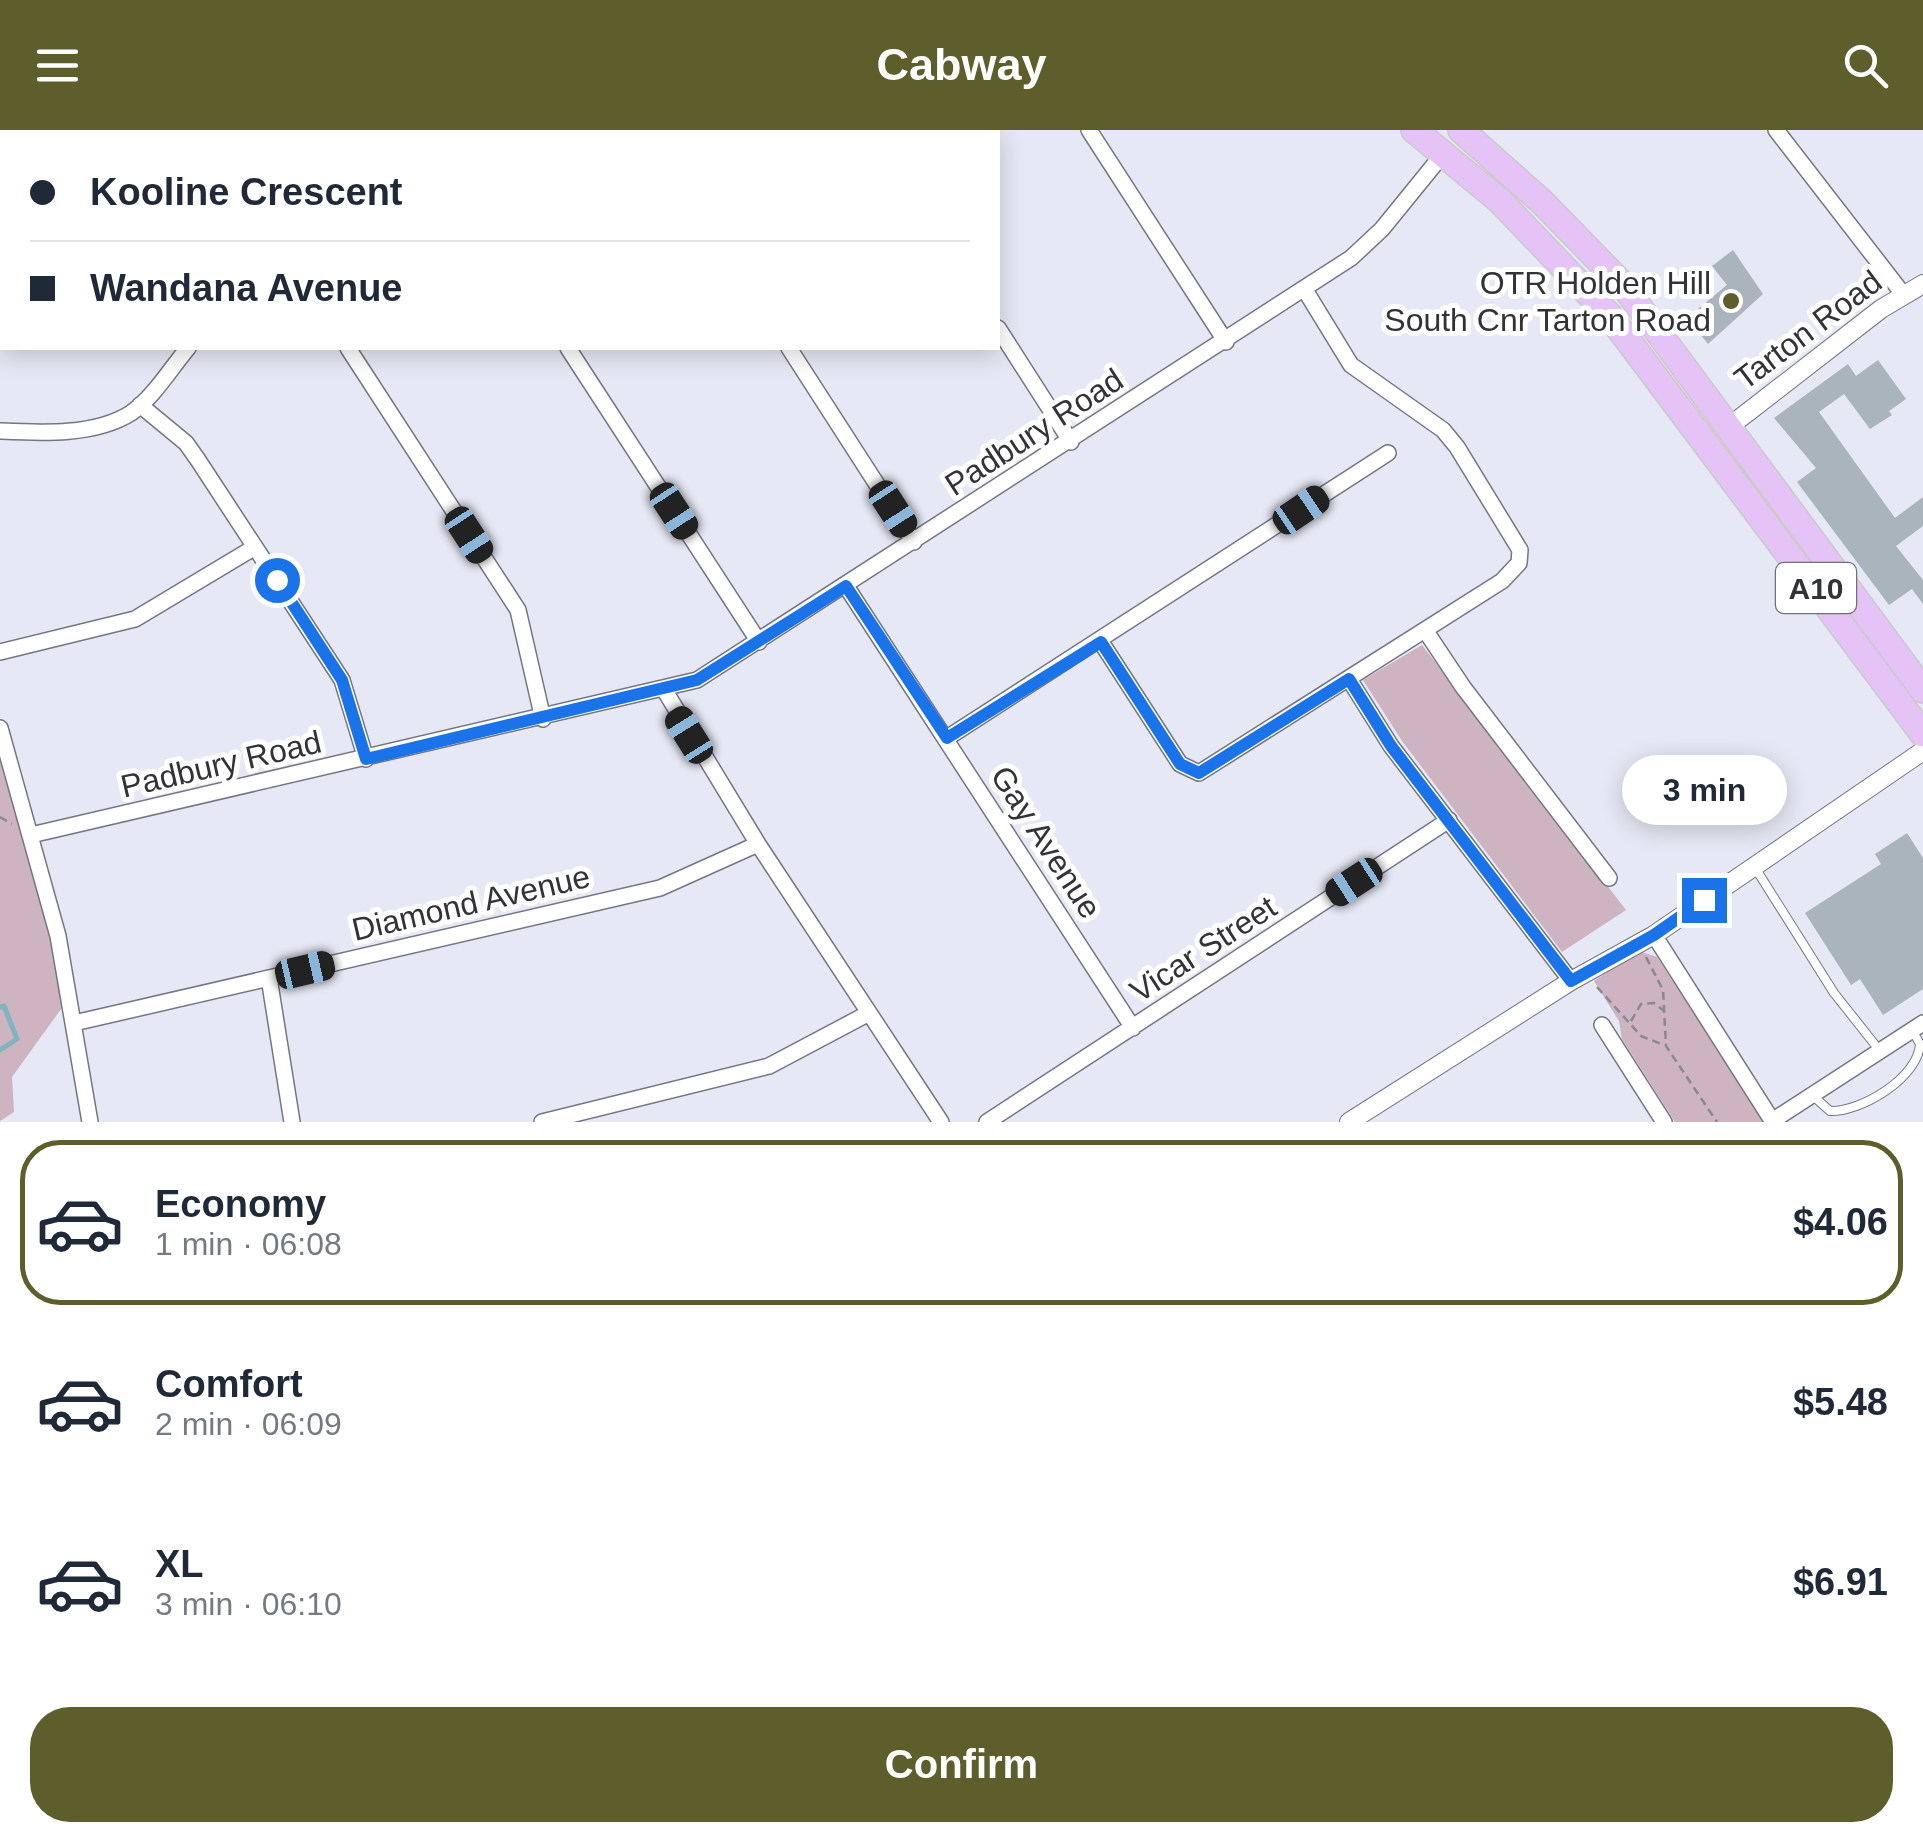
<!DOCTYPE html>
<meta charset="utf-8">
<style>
:root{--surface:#fff;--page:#f2f2f3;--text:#1f2937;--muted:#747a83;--line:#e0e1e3;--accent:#5d5e2b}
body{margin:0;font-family:Helvetica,sans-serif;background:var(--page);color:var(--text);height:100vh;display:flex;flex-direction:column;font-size:38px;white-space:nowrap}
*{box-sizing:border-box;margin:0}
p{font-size:32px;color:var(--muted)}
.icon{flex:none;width:55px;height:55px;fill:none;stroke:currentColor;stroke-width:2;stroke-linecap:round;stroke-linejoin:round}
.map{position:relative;height:992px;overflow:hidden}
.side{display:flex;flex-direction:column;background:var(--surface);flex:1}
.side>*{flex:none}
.guide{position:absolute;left:0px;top:0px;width:1000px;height:220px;box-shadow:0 5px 25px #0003;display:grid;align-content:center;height:220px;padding:0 30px;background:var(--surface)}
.end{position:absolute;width:45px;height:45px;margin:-22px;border:12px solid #1a73e8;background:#fff;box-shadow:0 0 0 5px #fff}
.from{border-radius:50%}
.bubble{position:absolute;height:70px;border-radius:35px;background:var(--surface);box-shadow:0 5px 25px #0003;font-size:32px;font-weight:800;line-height:70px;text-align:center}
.car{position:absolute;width:30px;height:60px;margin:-30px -15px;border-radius:12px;box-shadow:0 0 8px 2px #0007;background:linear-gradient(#222 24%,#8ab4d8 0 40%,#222 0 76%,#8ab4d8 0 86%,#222 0)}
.guide b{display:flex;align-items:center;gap:35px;height:95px;font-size:38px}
.guide b+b{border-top:2px solid var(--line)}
.guide i{width:25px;height:25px;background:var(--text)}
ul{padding:18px 0 0;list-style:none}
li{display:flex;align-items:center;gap:30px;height:165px;margin:0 20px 15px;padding:0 10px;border:5px solid transparent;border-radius:40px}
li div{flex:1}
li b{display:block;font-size:38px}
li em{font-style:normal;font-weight:800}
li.selected{border-color:var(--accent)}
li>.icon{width:90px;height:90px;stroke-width:1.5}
.cta{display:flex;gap:20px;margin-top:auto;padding:20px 30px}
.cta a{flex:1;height:115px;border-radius:40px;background:var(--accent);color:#fff;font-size:40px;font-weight:800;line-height:115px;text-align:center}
header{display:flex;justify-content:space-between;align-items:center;height:130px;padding:0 30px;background:var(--accent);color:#fff;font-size:45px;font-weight:800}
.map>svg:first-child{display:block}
.green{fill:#ceb3c0}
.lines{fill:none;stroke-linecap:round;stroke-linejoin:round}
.stream{stroke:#80b4bf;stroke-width:5}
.building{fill:#aab4bd}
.service-casing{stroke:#757682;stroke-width:10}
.minor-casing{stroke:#757682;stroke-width:18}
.tertiary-casing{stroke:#757682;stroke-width:20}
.trunk-casing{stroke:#cacacb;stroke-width:28}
.path{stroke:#888992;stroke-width:2.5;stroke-dasharray:8 5;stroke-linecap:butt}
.service{stroke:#fff;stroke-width:8}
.minor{stroke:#fff;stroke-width:15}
.tertiary{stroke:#fff;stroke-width:18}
.trunk{stroke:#e6c3f6;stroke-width:25}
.route{stroke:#1a73e8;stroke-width:12}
.poi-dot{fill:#5d5e2b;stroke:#fff;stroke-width:4}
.labels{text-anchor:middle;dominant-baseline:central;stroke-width:10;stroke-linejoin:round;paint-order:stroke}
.shield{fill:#fff;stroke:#707074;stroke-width:2.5}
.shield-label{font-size:30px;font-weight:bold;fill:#323338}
.poi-label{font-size:32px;fill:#323338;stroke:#fff;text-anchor:end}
.street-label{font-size:32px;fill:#323338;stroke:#fff}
</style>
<header><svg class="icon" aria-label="menu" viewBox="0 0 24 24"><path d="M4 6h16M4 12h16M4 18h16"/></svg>Cabway<svg class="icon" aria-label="search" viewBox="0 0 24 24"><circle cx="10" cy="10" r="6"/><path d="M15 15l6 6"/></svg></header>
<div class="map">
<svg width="1923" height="992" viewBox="0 0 1923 992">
<rect width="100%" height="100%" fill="#e6e8f5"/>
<path class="green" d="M 1422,515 L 1626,780 L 1562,822 L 1402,611 L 1363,550 Z
M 0,606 L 69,868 L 12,947 L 14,982 L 0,991 Z
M 1639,821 L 1657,827 L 1764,992 L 1675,992 L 1622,909 L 1619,891 L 1594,851 Z"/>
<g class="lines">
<path class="stream" d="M 0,877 L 4,876 L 17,909 L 0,920"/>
</g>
<path class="building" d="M 1733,120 L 1763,164 L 1708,214 L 1687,188 L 1727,155 L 1712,136 Z
M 1878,230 L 1906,269 L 1889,281 L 1892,285 L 1870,299 L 1844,264 L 1819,282 L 1895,388 L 1923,367 L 1923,396 L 1896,416 L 1923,450 L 1923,474 L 1912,459 L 1889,475 L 1797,352 L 1816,338 L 1774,288 L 1848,234 L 1856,246 Z
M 1907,703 L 1923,728 L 1923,859 L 1883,885 L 1860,849 L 1851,855 L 1805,783 L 1881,734 L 1875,724 Z"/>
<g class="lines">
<defs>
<path id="service" d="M 1754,736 L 1834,863 L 1880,921
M 1812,965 L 1830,981 C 1861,982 1918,948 1920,914 L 1912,900"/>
<path id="minor" d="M 428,0 L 429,2
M 649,0 L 651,2
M 871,0 L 872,2
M 1089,0 L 1226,212
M 1776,0 L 1903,164
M 123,2 L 125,0
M 386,2 L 391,0
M 0,120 L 2,121
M 0,170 L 2,166
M 998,198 L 1071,312
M 348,218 L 518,480 L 543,589
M 568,218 L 759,512
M 789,218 L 914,412
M 140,275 L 186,313 L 198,330 L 342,550 L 366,629
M 0,301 C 41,303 95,306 131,283 C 153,268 171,238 188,218
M 846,456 L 1133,898
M 1425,500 L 1463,557 L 1609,748
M 1101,512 L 1180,634 L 1199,643 L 1502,451 L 1519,433 L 1520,420 L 1457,317 L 1443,300 L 1351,235 L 1305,160
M 0,522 L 135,489 L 255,417
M 1349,549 L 1391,616 L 1571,851
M 665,561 L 758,714 L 941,992
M 0,598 L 58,806 L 90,992
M 947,608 L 1388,323
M 31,705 L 697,550 L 1351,128 L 1382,99 L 1443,24
M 1654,805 L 1773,992
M 269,848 L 292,992
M 74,893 L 660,758 L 758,714
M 1602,895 L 1664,992
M 1772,991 L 1923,893
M 542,992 L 769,936 L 869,883
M 987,992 L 1449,690"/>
<path id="tertiary" d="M 1730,296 L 1881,179 L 1923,154
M 1349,992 L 1571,851 L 1654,805 L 1923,621"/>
<path id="trunk" d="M 1414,0 L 1500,71 L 1609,185 L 1923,604
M 1461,0 L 1541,71 L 1623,155 L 1923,560"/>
</defs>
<use href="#service" class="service-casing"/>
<use href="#minor" class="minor-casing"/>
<use href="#tertiary" class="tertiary-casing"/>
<use href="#trunk" class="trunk-casing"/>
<path class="path" d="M 715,2 L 719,0
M 0,687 L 12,694
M 1646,827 L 1663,860 L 1666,916 L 1717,992
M 1597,857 L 1641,906 L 1664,915
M 1631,891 L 1641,874 L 1654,873 L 1664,881"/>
<use href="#service" class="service"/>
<use href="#minor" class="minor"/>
<use href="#tertiary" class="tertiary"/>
<use href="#trunk" class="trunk"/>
</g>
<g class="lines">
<path class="route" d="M 277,450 L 342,550 L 366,629 L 697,550 L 846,456 L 947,608 L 1101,512 L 1180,634 L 1199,643 L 1349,549 L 1391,616 L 1571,851 L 1654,805 L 1704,770"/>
</g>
<circle class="poi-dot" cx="1731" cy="171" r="10"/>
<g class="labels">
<rect class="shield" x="1776" y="433" width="80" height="50" rx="8"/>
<g class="shield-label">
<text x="1816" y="458">A10</text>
</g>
<g class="poi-label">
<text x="1711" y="153">OTR Holden Hill<tspan x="1711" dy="37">South Cnr Tarton Road</tspan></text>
</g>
<g class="street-label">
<text transform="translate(1808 200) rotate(-37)">Tarton Road</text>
<text transform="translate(1034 302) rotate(-33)">Padbury Road</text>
<text transform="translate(221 634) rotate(-13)">Padbury Road</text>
<text transform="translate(1046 712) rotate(57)">Gay Avenue</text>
<text transform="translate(471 773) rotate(-13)">Diamond Avenue</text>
<text transform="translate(1203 819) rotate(-33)">Vicar Street</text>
</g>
</g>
</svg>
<i class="end from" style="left:277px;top:450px"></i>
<i class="end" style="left:1704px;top:770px"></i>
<div class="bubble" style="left:1622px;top:625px;width:165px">3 min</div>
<i class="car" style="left:893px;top:379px;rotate:147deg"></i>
<i class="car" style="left:1301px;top:380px;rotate:56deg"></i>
<i class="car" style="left:674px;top:381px;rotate:147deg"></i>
<i class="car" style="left:469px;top:405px;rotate:147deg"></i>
<i class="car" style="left:689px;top:605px;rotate:328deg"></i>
<i class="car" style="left:1354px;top:752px;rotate:237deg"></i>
<i class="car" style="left:305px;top:840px;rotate:77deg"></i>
<div class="guide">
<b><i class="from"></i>Kooline Crescent</b>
<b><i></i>Wandana Avenue</b>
</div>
</div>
<section class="side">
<ul>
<li class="selected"><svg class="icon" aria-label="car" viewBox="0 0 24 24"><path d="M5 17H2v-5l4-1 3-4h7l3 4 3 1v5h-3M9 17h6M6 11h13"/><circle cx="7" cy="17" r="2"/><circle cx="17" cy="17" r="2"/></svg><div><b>Economy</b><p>1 min · 06:08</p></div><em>$4.06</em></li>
<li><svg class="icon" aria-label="car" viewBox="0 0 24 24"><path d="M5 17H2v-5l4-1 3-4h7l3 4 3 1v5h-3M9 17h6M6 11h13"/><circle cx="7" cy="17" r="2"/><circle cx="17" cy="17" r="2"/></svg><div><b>Comfort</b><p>2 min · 06:09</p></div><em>$5.48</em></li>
<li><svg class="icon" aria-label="car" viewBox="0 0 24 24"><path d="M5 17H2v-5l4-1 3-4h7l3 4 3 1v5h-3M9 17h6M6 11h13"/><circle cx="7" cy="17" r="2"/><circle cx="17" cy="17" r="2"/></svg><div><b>XL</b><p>3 min · 06:10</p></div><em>$6.91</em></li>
</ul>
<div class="cta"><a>Confirm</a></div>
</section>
